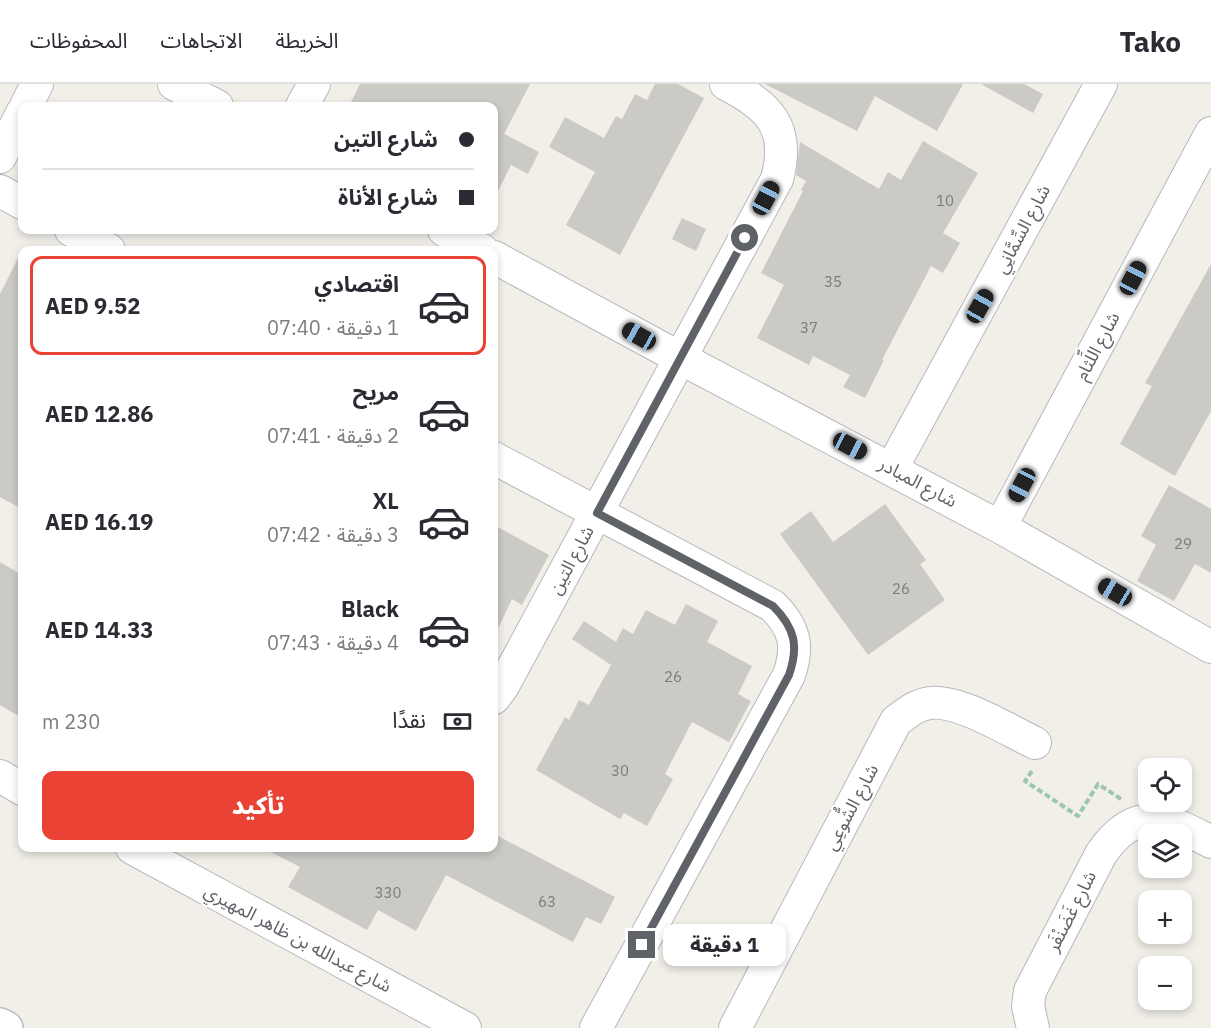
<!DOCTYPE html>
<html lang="ar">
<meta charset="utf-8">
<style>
:root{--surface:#fff;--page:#f2f2f3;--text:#2b2b33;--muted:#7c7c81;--line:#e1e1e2;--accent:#ea4335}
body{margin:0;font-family:"IBM Plex Sans","Noto Sans Arabic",sans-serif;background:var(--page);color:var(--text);direction:rtl;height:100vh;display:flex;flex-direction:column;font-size:22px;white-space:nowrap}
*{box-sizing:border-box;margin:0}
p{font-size:20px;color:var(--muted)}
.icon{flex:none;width:33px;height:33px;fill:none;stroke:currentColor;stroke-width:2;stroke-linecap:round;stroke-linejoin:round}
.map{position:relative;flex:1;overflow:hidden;direction:ltr}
.panel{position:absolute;left:18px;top:162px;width:480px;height:606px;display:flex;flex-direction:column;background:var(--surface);border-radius:12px;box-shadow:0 3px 9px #0003;direction:rtl}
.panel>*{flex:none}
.guide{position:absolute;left:18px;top:18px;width:480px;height:132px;border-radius:12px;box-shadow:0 3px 9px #0003;direction:rtl;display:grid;align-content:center;height:132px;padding:0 24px;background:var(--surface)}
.controls{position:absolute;left:1138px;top:674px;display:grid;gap:12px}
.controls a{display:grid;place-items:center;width:54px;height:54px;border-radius:12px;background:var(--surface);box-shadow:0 3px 9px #0003;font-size:30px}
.end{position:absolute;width:27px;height:27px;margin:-14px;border:8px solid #5f6368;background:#fff;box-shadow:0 0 0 3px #fff}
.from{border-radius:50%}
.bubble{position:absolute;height:42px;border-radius:12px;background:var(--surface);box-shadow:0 3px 9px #0003;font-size:20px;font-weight:800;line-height:42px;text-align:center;direction:rtl}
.car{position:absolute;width:18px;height:36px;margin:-18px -9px;border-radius:8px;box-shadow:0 0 4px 2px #0007;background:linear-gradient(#222 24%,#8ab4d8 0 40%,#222 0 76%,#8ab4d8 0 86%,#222 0)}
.guide b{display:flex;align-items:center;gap:21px;height:57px;font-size:22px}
.guide b+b{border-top:2px solid var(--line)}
.guide i{width:15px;height:15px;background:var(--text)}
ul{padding:10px 0 0;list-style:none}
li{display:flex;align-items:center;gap:18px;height:99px;margin:0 12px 9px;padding:0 12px;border:3px solid transparent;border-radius:12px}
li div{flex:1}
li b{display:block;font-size:22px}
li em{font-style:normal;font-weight:800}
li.current{border-color:var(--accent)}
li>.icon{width:54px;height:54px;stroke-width:1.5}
.pay{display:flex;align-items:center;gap:15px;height:66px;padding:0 24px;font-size:22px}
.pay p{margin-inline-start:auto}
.action{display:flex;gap:12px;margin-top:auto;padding:12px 24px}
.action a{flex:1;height:69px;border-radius:12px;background:var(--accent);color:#fff;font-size:24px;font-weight:800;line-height:69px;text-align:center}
header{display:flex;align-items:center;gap:36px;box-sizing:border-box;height:84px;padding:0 30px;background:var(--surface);border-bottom:2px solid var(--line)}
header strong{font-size:28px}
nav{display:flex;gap:33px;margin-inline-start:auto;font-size:21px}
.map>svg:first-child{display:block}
.building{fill:#cccac5}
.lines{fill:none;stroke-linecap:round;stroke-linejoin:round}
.street-casing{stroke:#b5b8bc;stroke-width:34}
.secondary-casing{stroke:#b6babf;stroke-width:36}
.path{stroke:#9cc7a9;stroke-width:4;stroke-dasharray:6 3;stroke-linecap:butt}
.street{stroke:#fff;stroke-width:32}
.secondary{stroke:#fff;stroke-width:33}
.route{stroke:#5f6368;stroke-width:8}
.labels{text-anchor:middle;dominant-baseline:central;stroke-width:4.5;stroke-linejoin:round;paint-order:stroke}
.number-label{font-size:15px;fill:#7a7d7f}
.street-label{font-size:18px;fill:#5f6368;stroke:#fff}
</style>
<header>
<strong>Tako</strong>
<nav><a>الخريطة</a><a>الاتجاهات</a><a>المحفوظات</a></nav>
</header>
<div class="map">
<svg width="1211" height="944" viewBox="0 0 1211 944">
<rect width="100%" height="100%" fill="#f1efe8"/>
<path class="building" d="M 360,0 L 530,0 L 504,50 L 539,68 L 528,90 L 511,81 L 494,115 L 494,22 L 349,22 Z
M 655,0 L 678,0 L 704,14 L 620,171 L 566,141 L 595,88 L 549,63 L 565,33 L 604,54 L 616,32 L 622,35 L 635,10 L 647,16 Z
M 765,0 L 963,0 L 937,47 L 875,12 L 857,47 Z
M 981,0 L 1024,0 L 1043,10 L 1033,29 Z
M 923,57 L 978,89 L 943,149 L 960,159 L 943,189 L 931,182 L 882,276 L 884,276 L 865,314 L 843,303 L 850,291 L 813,272 L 809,281 L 757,254 L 784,201 L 761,189 L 803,107 L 801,106 L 806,97 L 796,91 L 800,58 L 879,105 L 888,88 L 901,96 Z
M 682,134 L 706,145 L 696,167 L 672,155 Z
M 22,166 L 22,425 L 0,413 L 0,210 Z
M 1211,180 L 1211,327 L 1175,392 L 1120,360 L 1152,302 L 1145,299 Z
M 1169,401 L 1211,425 L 1211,489 L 1195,480 L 1174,517 L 1137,497 L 1156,461 L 1141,452 Z
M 885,420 L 926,476 L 920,480 L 945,516 L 868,571 L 780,450 L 811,427 L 833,458 Z
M 494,441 L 549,471 L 522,521 L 512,515 L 494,553 Z
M 0,478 L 22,491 L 22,634 L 0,621 Z
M 686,520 L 718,537 L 707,558 L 752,582 L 738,610 L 751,617 L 729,658 L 692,638 L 665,690 L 673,695 L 647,742 L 624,729 L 620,735 L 536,686 L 565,633 L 569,636 L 579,616 L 589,621 L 611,581 L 572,555 L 584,537 L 616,558 L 623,544 L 633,550 L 646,526 L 675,541 Z
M 494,750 L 615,813 L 601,840 L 586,833 L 573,858 L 446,791 L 416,847 L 378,826 L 367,846 L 288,803 L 300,783 L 263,764 L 494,764 Z"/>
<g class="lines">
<defs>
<path id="street" d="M 174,0 L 217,22
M 26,22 L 37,0
M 302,22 L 314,0
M 0,73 L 22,29
M 0,107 L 22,119
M 71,146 L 109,166
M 444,146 L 482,166
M 494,173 L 680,274 L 1000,443 L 1211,563
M 494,374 L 773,522 C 795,544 799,562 789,591 L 596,944
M 892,384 L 1101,0
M 1000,443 L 1211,49
M 494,614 L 503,602 L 777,95 C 791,43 769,22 726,0
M 0,692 L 22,705
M 132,764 L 465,944
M 735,944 L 896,637 C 907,629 916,621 930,619 C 958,615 1008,646 1035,659
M 1033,944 L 1028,922 L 1030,907 L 1101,770 C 1135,720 1166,734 1211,758"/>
<path id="secondary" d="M 0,941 L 6,944"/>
</defs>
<use href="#street" class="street-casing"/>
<use href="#secondary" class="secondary-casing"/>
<path class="path" d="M 1032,687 L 1025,697 L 1078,732 L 1098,700 L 1121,715"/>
<use href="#street" class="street"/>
<use href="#secondary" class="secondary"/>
</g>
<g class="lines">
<path class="route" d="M 642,861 L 789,591 C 799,562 795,544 773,522 L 597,429 L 745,154"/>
</g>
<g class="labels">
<g class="number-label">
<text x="945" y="116">10</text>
<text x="833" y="197">35</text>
<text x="809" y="243">37</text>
<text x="1183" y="459">29</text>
<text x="901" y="504">26</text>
<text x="673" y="592">26</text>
<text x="620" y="686">30</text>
<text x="388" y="808">330</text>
<text x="547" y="817">63</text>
</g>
<g class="street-label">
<text transform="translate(1022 145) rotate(-62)">شارع السِّمَّانِي</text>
<text transform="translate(1097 262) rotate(-62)">شارع اللِّثام</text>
<text transform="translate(918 398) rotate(28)">شارع المبادر</text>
<text transform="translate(571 476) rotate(-62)">شارع التين</text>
<text transform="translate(851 723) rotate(-62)">شارع الشُّوعِي</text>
<text transform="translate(1071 827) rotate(-63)">شارع غَضَنْفَر</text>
<text transform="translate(298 854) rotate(28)">شارع عبدالله بن ظاهر المهيري</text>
</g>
</g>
</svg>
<div class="controls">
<a><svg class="icon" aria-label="locate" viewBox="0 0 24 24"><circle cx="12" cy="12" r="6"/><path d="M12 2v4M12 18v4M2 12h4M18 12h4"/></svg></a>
<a><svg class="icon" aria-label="layers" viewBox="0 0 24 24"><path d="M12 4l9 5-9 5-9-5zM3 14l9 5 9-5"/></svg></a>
<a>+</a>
<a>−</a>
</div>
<i class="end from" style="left:745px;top:154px"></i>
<i class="end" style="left:642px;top:861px"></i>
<div class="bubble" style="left:663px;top:840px;width:123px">1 دقيقة</div>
<i class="car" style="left:766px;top:114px;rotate:28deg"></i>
<i class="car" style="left:1133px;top:194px;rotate:28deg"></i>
<i class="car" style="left:980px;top:222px;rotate:29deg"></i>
<i class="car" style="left:639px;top:252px;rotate:299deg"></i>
<i class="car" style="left:850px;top:362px;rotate:118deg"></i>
<i class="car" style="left:1022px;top:401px;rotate:208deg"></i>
<i class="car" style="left:1115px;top:508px;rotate:300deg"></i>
<div class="guide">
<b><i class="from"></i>شارع التين</b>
<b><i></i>شارع الأناة</b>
</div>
<section class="panel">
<ul>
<li class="current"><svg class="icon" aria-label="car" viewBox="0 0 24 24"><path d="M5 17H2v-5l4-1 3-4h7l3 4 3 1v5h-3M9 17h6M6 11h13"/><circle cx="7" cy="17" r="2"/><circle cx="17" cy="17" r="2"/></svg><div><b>اقتصادي</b><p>1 دقيقة · 07:40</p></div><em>AED 9.52</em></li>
<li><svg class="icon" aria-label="car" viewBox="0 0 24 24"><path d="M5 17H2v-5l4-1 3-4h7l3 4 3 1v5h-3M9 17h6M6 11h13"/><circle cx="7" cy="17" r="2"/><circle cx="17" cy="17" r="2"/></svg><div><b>مريح</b><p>2 دقيقة · 07:41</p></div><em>AED 12.86</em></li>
<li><svg class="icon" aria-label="car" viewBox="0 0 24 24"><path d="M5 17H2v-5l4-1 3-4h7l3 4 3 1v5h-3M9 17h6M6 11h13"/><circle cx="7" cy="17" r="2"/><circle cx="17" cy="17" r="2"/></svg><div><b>XL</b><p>3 دقيقة · 07:42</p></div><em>AED 16.19</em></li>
<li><svg class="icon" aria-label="car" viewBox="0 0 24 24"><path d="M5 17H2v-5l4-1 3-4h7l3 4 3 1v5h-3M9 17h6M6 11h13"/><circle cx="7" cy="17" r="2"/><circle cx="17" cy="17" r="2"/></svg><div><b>Black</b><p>4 دقيقة · 07:43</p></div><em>AED 14.33</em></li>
</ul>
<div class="pay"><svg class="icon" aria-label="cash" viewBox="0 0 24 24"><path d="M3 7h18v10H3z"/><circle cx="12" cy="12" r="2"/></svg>نقدًا<p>230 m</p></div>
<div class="action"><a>تأكيد</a></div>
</section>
</div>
